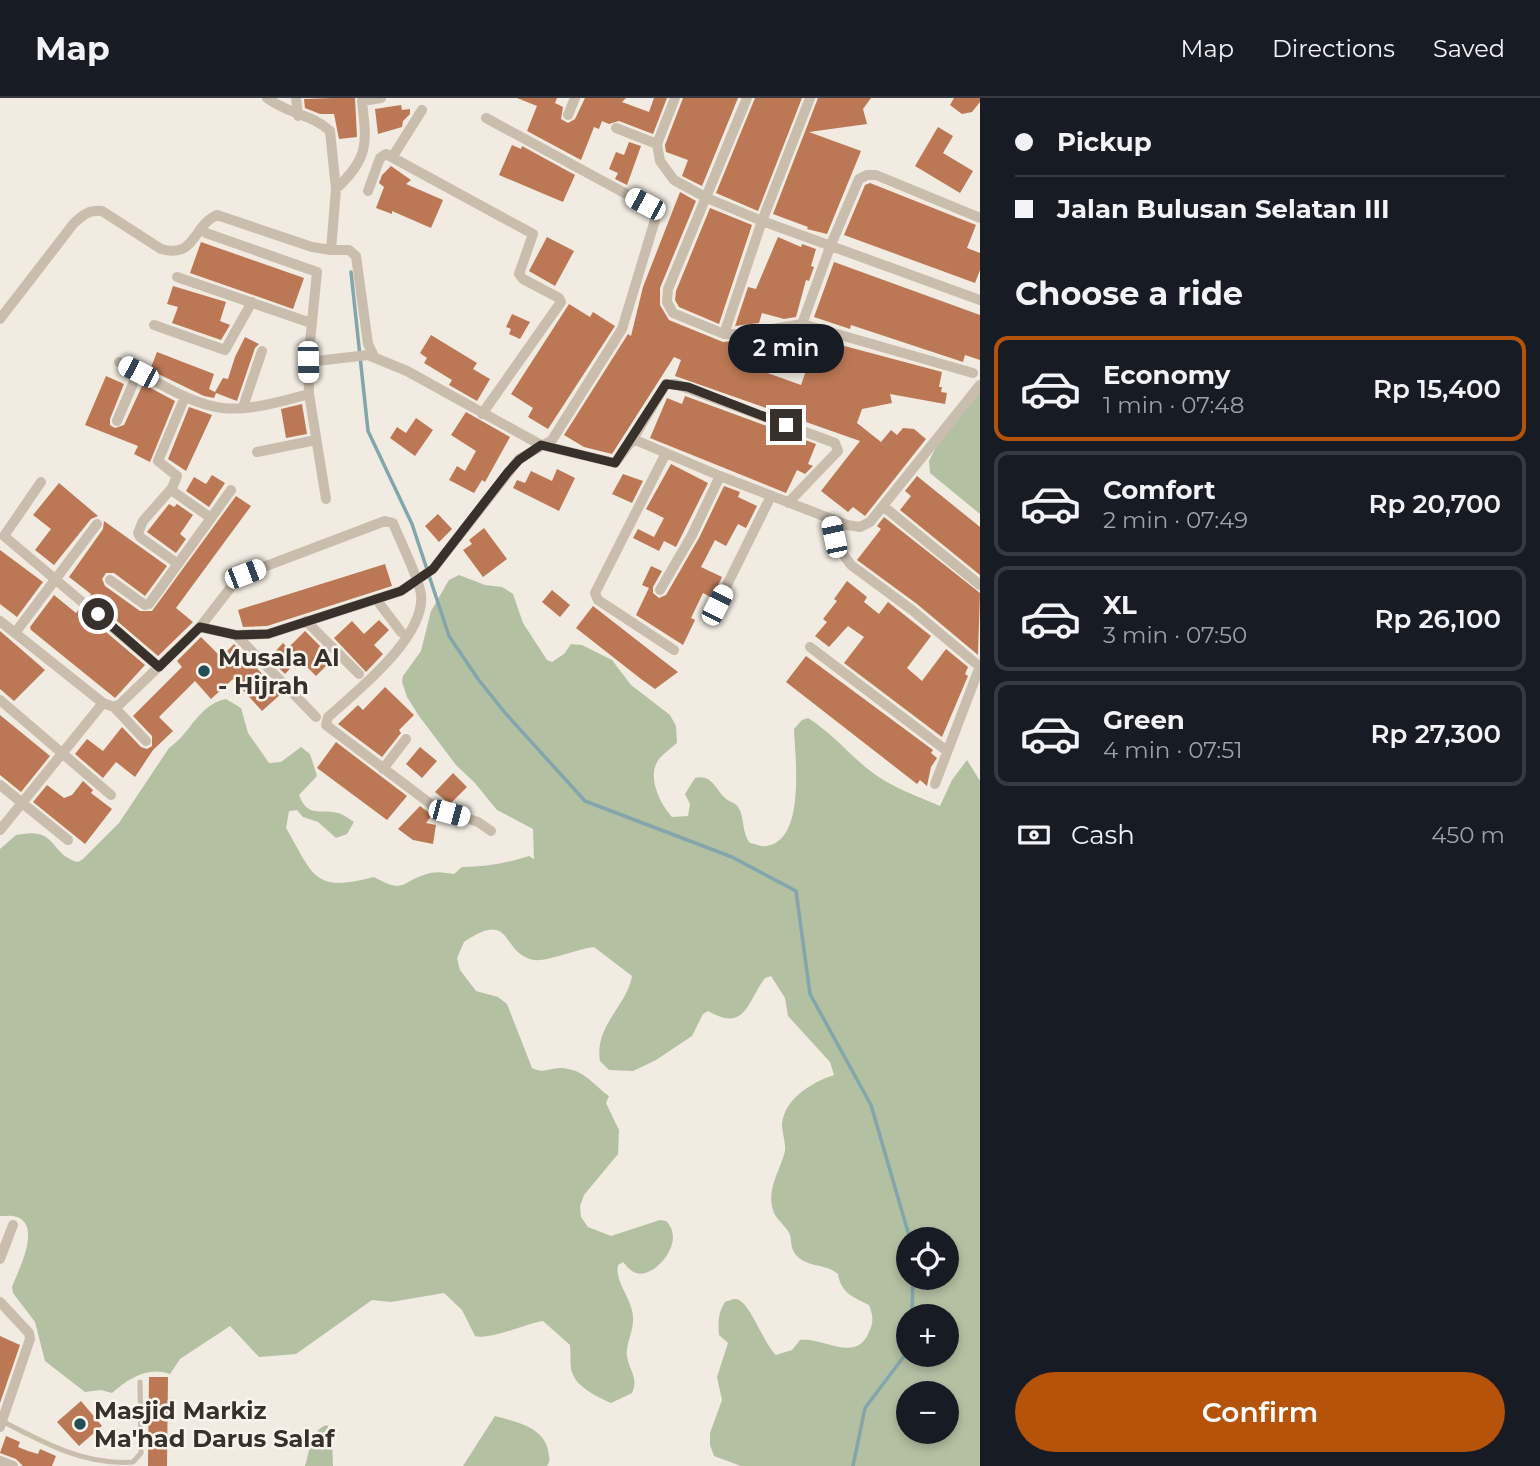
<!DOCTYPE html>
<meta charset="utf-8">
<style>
:root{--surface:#171b24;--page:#242831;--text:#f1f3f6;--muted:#9ea1a6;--line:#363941;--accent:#b45309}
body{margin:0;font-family:Montserrat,sans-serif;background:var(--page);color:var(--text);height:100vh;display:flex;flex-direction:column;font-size:26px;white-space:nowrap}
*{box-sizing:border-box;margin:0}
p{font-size:23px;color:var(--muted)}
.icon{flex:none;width:38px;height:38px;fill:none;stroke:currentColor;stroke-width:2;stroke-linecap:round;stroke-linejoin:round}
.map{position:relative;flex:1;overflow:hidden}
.panel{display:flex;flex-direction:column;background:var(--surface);width:560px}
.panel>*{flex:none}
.top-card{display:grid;align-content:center;height:154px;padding:0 35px;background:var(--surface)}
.buttons{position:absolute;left:896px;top:1129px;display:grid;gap:14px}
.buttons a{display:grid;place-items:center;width:63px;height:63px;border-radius:50%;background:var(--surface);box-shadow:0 4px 10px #0003;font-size:35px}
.end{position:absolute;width:32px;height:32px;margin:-16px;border:9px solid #38312b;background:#fff;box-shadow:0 0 0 4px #fff}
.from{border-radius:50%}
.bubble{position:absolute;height:49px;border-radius:24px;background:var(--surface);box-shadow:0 4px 10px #0003;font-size:23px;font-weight:600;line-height:49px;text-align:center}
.car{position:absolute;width:21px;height:42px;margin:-21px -10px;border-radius:9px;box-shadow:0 0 5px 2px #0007;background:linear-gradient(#fff 24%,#345 0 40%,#fff 0 76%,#345 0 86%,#fff 0)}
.top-card b{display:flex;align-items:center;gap:24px;height:66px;font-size:26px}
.top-card b+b{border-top:2px solid var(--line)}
.top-card i{width:18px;height:18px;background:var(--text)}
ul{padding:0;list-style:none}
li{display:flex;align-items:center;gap:21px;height:105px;margin:0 14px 10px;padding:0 21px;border:4px solid var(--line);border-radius:14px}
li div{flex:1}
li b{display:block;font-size:26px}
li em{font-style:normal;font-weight:600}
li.on{border-color:var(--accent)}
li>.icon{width:63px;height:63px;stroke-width:1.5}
h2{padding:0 35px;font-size:32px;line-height:84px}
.pay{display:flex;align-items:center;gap:18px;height:77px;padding:0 35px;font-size:26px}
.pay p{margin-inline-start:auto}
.action{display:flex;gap:14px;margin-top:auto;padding:14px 35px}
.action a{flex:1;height:80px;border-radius:42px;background:var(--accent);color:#fff;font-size:28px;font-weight:600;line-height:80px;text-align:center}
header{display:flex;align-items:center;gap:42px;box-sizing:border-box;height:98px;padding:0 35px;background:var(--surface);border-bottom:2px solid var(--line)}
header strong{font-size:33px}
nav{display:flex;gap:38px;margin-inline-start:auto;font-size:24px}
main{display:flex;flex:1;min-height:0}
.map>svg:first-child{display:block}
.green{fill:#b3c0a2;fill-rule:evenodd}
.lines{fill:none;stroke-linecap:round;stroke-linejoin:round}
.stream{stroke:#82a6ac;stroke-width:3.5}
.building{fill:#bc7855}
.service{stroke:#c9bdae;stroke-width:5}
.minor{stroke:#c9bdae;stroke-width:10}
.route{stroke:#38312b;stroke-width:9}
.poi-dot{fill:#244e56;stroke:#f9f5ed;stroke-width:2.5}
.labels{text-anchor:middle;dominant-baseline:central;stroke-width:5;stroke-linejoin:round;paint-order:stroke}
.poi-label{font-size:24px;font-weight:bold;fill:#38312b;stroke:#f9f5ed;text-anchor:start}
</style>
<header>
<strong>Map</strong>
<nav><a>Map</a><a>Directions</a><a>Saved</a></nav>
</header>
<main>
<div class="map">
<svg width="980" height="1368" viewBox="0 0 980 1368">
<rect width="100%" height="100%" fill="#f1ebe1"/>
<path class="green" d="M 980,294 L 980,416 L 930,375 L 929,363 L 936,349 Z
M 459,477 L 485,487 L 502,489 L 513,496 L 523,525 L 547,562 L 552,564 L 564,556 L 571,546 L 582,547 L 612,562 L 631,587 L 670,617 L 676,628 L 677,645 C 671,650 664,655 659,661 C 646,678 660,706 672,719 L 688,718 L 690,706 L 685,696 L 695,680 C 712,676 715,691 725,700 C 729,704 735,704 738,709 C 745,719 741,733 750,745 C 755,746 762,749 767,748 C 806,742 795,659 794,631 L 802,622 L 808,620 C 837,638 856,666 885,683 C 902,693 922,700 940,708 L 952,682 L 967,662 L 980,683 L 980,1368 L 741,1368 L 714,1358 L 710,1347 L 710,1335 L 722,1302 L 717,1279 L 728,1245 L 719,1237 C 718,1224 718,1215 725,1204 C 728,1203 732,1201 736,1201 C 750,1203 763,1245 776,1257 L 792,1252 L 800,1242 C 824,1239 856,1266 869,1234 C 874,1224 873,1217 869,1207 C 853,1199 841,1195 838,1176 C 825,1165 807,1170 796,1157 C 790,1149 792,1145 790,1137 C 787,1129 778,1123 774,1115 C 765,1092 780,1074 785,1053 C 786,1045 782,1035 782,1026 C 784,1001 812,984 834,977 L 830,964 L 788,918 L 785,900 L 771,878 L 765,880 C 747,904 746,935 708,913 L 703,916 L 692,938 L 656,962 L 633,973 L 609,972 L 600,963 C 594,928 627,908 632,878 L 594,849 C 577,851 546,864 534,862 C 500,856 514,810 464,844 L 457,860 L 460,872 L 476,893 L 498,899 L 507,906 L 532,970 C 543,976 550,970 560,970 C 585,971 592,986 609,998 L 606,1005 L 619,1032 L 618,1056 L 584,1097 L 580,1108 L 581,1119 L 588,1129 L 611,1138 L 660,1122 L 666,1123 C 687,1143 655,1181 636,1175 C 630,1173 627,1168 623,1164 L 618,1167 C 615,1182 627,1195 631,1209 C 638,1229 625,1243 627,1258 C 629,1273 639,1279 632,1295 L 611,1305 C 596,1298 575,1289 571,1271 C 570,1263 571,1255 570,1247 L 543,1223 C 524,1226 492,1242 475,1238 L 462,1212 L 444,1195 L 391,1204 L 372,1202 L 296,1256 L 259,1259 L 230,1228 L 180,1261 L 170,1276 C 148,1268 129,1280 112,1295 L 101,1292 L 85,1294 L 45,1263 L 35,1224 L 13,1195 L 12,1189 C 18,1173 42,1128 17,1119 C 12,1117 5,1118 0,1118 L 0,751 L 16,737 C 22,736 32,734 38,736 C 55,739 56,759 78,764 L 83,761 L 119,725 L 169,650 C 190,636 199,606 226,601 L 241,610 L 248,635 L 269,665 L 281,664 L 301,649 L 310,656 L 317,678 L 299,697 C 308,721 321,710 338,715 C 343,716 349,721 354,724 L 347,736 L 336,740 L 318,724 L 303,719 L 297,712 L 289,713 L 286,730 C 314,778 313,795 374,779 C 407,798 402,781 431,775 C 438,773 447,775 454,776 L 462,769 C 486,769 507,765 529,758 L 534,761 L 533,731 L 497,712 L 474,684 L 456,667 L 419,618 L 407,599 L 402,584 L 403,578 L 421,553 L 431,513 L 449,482 ZM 908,1141 L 947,1141 L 947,1180 L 908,1180 ZM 908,1218 L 947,1218 L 947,1256 L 908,1256 ZM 908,1295 L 947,1295 L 947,1334 L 908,1334 Z
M 495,1318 C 514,1323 544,1329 548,1352 C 549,1359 551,1362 547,1368 L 463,1368 Z
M 327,1327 L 332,1337 L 333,1368 L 305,1368 C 310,1353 310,1332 327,1327 Z"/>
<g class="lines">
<path class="stream" d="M 351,174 L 368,333 L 412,426 L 449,538 L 478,581 L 506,616 L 585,703 L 732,759 L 796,793 L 810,896 L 871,1007 L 910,1141
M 912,1218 L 913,1180
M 853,1368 L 865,1310 L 908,1253"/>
</g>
<path class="building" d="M 332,0 L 355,0 L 357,39 L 339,41 L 334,16 L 320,16 L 305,10 L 304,1 Z
M 517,0 L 557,0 L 555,5 L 563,9 L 561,21 L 568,25 L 575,21 L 585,0 L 626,0 L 622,4 L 649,14 L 654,0 L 667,0 L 653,36 L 619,23 L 609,26 L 602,23 L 599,31 L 594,29 L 581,62 L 527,33 L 537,8 Z
M 683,0 L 738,0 L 702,88 L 682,78 L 688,62 L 666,54 L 665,47 Z
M 755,0 L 802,0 L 758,113 L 716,95 Z
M 818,0 L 871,0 L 863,11 L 867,26 L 809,34 L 861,53 L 827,136 L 807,131 L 808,129 L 773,116 Z
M 954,0 L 980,0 L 980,4 L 972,14 L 962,16 L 950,7 Z
M 401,7 L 402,12 L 410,11 L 410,16 L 403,23 L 402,29 L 378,36 L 375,11 Z
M 938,29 L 953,38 L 943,55 L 973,73 L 960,95 L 915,68 Z
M 629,44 L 641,48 L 627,87 L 615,81 L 618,75 L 609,71 L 616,54 L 624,57 Z
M 512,47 L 521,51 L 522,48 L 575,77 L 563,104 L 499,77 Z
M 391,68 L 411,82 L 406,86 L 443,102 L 431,130 L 392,113 L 392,116 L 376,110 L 384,89 L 379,85 L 382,77 Z
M 870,85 L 976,127 L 967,150 L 980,155 L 980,172 L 975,185 L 844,137 L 865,87 Z
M 680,94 L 696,103 L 660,190 L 660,207 L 669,222 L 723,244 L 790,238 L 783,263 L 742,266 L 801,287 L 808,267 L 797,264 L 807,238 L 942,274 L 939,289 L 942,289 L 941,294 L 947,295 L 945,306 L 890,296 L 892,305 L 862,311 L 857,325 L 881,344 L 891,332 L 897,337 L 903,330 L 914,331 L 926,341 L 865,418 L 853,409 L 848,414 L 821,393 L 860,343 L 675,278 L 681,262 L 674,259 L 612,356 L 584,349 L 564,337 L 628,236 L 631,238 L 643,189 Z
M 710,110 L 752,127 L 719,226 L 679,209 L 675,202 L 676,193 Z
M 547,139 L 574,153 L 555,188 L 529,173 Z
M 778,139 L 801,149 L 802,146 L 816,151 L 811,168 L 814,169 L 809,183 L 806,182 L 796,219 L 784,221 L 762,215 L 759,225 L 735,228 L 748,189 L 756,191 Z
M 201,144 L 304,180 L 293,211 L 190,175 Z
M 834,164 L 980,217 L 980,262 L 965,257 L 963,264 L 851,227 L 850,231 L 814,219 Z
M 173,188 L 226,204 L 220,223 L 230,227 L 221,242 L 172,225 L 178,209 L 167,206 Z
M 569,206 L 590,219 L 593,214 L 615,228 L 548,331 L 528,319 L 533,310 L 511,296 Z
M 512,216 L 530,224 L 520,241 L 509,236 L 511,231 L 506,229 Z
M 431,237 L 477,265 L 473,271 L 490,281 L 477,303 L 449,287 L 452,282 L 424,265 L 427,260 L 420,255 Z
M 245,239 L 259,246 L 255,250 L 237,303 L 216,295 L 214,300 L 204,298 L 150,272 L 157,254 L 214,276 L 209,291 L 215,294 L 223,280 L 228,281 L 235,259 Z
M 106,278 L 124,286 L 110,321 L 110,327 L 115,330 L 124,327 L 143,286 L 175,303 L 150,364 L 134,356 L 138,348 L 85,327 Z
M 685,298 L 816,346 L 808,366 L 813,368 L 805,376 L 797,372 L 786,395 L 650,340 L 667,300 L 682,306 Z
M 302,306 L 307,336 L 286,340 L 281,311 Z
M 189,309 L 212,317 L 186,373 L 168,361 Z
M 466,314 L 510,339 L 485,384 L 482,382 L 474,395 L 449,382 L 457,368 L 465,373 L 476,353 L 451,337 Z
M 416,320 L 433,332 L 415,358 L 390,340 L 397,329 L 406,335 Z
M 671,366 L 708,385 L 676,449 L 664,443 L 659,453 L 633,440 L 638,431 L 654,439 L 664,420 L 646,411 Z
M 557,371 L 575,380 L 559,413 L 513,390 L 517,382 L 525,385 L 531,373 L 552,383 Z
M 623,376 L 643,383 L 632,405 L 612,396 Z
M 212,377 L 225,385 L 209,409 L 186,393 L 194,379 L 206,386 Z
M 917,378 L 980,429 L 980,477 L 900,412 L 911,398 L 905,393 Z
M 59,385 L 98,418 L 91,421 L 54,467 L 35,452 L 51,431 L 33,417 Z
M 724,388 L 740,394 L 738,399 L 757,408 L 746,430 L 738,426 L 726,448 L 715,442 L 701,469 L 722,479 L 712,500 L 703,495 L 691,520 L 695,522 L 683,547 L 636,517 L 649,490 L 642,487 L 651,468 L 662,473 L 653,489 L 653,495 L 659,500 L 666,497 L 699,440 Z
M 236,398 L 251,408 L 176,510 L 193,524 L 158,558 L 89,499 L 91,496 L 69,479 L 103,431 L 104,423 L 167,468 L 145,498 L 114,475 L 106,475 L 102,481 L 105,488 L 140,513 L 152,513 Z
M 169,406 L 174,409 L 177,406 L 193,417 L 180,436 L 186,441 L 176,455 L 147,434 Z
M 438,416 L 452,431 L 439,444 L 425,428 Z
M 884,419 L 980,495 L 978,557 L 917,506 L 857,462 L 881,431 L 877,428 Z
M 484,430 L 507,461 L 483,479 L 463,452 L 472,446 L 469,442 Z
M 0,452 L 43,484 L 17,519 L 0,506 Z
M 385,466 L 392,488 L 267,528 L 243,529 L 238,512 Z
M 847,483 L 867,499 L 864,504 L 879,516 L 888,504 L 931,538 L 907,570 L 922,583 L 946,551 L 968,569 L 965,576 L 968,578 L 942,639 L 844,565 L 864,539 L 848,528 L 829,549 L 815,538 L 827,524 L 823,521 L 837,503 L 834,501 Z
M 552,492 L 570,507 L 560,519 L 542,504 Z
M 54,497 L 76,515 L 79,511 L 145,567 L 115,600 L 31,532 L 30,529 Z
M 593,508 L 661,561 L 678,574 L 655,591 L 641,581 L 576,530 Z
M 379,522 L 389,532 L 374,547 L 383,556 L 366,574 L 334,540 L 352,523 L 364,536 Z
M 0,533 L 45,572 L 14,603 L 0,591 Z
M 305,533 L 333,561 L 316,578 L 299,561 L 285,576 L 269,560 L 283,545 L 288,550 Z
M 201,539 L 221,559 L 234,546 L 281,596 L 262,613 L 233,581 L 211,601 L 195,583 L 159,619 L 173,633 L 153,652 L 135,679 L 116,664 L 103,680 L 75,656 L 87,641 L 103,653 L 122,629 L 141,649 L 147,651 L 152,648 L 152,638 L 133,618 L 182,569 L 177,563 Z
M 806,558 L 933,652 L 931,655 L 937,660 L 931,669 L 927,688 L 920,682 L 917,686 L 786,584 Z
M 385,589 L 414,617 L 399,632 L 401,635 L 382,659 L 338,626 L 358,607 L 363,612 Z
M 0,617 L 50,658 L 21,694 L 0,677 Z
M 336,644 L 407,698 L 387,722 L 317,670 Z
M 420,649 L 437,663 L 422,680 L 406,666 Z
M 453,675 L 467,689 L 450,706 L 435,694 Z
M 83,683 L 93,692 L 91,695 L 112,711 L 85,746 L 33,704 L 47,687 L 64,700 L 72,697 Z
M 420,708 L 432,717 L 426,725 L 436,727 L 433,746 L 413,742 L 398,731 Z
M 0,1238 L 20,1247 L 0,1305 Z
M 149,1279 L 168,1279 L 167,1368 L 148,1368 Z
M 81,1303 L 102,1328 L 79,1348 L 57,1324 Z
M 6,1338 L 20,1344 L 18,1349 L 28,1353 L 38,1356 L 40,1351 L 56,1358 L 52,1368 L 23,1368 L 16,1361 L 0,1355 Z"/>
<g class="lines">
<path class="service" d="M 2,1323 C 43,1344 85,1368 133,1364 L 141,1355 L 140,1284"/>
<path class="minor" d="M 267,0 C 290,17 312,16 330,33 L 336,91 L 331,152 L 349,152 L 356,158 L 368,246 L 375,260
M 296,0 L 298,18
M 675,0 L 657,46 L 660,63 L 674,82 L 707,100 L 762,123 L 980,202
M 747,0 L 668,191 L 667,204 L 673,215 L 724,236 L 742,236 L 802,226 L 973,275
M 568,17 L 575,0
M 616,30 L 657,46
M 393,58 L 422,12
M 336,91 C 369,59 367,47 362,3 L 381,0
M 368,93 L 380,60 L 386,56 L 533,136 L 519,176 L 523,181 L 559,200 L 561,204 L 482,316
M 206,135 L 317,174 L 308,264
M 177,179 L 311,225
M 0,221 L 74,125 C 84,116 89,112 102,113 L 161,151 C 196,161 192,128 217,117 L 312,149 L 331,152
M 802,226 L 830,149 L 859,81 L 867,77 L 876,77 L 980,120
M 154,227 L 225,252 L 252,204
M 724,236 L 762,123 L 810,0
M 119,264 L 138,274
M 309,296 L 326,401
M 185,299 L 158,363 L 177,378 L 172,390 L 174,394 L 211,420 L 231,392
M 243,309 L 262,253
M 117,323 L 138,274 C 164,288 194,307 223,310 C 250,313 283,303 309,296 L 308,264 L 368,257 L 407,273 L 541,347 L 615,365 L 633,341 L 720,378 L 847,427 L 860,429 L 870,424 L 980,287
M 633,341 L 666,286 L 676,286 L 835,345 L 838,353 L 835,356 L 788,405
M 257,354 L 316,342
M 666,355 L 595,495 L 598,502 L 674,552
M 41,384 L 4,438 L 159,569
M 172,390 L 143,423 L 138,435 L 140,439 L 178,466
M 883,408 L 980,487
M 830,421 L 840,452 L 851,467 L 912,512 L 980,569
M 110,482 L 145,507 L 149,506 L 211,420
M 660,492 L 692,437 L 720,378
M 376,501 L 401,534
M 717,507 L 771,398
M 0,523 L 103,605
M 306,523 L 359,576
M 200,529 L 235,484 L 245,476 L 385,423 L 393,425 C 400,443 418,478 421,496 C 426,539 357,593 328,619 L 326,627 L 436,710 L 478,724 L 491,733
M 15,535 L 97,426
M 236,537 L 316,619
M 810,549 L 947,653
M 0,602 L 111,697
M 114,609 L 146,643
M 383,671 L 406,641
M 935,686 L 980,568
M 0,687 L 68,742
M 0,732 L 103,605 L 114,609 L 119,607 L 200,529 L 236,537 L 268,536 L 401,493 L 433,471 L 519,361 L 552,342 L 622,231 L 655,122 L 653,114 L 645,106 L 486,20
M 0,1161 L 13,1127
M 0,1204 L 29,1235 L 30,1241 L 0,1329
M 0,1363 L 13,1368"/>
</g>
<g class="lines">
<path class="route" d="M 98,516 L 159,569 L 200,529 L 236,537 L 268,536 L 401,493 L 433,471 L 508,374 L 519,362 L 541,347 L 615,365 L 666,286 L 688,289 L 786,327"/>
</g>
<g class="poi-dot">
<circle cx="204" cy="573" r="7"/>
<circle cx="80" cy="1326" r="7"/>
</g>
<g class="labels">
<g class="poi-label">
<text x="218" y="559">Musala Al<tspan x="218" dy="28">- Hijrah</tspan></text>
<text x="94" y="1312">Masjid Markiz<tspan x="94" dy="28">Ma'had Darus Salaf</tspan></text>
</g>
</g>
</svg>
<div class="buttons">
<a><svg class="icon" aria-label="locate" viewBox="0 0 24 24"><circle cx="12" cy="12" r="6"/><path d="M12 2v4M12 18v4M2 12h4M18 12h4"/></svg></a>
<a>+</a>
<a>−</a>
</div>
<i class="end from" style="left:98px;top:516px"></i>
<i class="end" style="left:786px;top:327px"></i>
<div class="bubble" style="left:728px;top:226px;width:116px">2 min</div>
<i class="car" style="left:645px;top:106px;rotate:298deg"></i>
<i class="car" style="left:308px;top:264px;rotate:179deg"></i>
<i class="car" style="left:138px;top:274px;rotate:297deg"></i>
<i class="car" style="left:834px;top:439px;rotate:348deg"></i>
<i class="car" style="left:245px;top:476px;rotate:69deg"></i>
<i class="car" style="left:717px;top:507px;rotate:27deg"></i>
<i class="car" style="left:449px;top:715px;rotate:105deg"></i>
</div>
<section class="panel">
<div class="top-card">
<b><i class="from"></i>Pickup</b>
<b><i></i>Jalan Bulusan Selatan III</b>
</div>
<h2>Choose a ride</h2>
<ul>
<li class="on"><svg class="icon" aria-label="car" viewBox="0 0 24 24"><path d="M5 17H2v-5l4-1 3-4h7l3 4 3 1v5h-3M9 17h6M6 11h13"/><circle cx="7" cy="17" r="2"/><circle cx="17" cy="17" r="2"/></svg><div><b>Economy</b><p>1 min · 07:48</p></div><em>Rp 15,400</em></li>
<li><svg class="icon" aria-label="car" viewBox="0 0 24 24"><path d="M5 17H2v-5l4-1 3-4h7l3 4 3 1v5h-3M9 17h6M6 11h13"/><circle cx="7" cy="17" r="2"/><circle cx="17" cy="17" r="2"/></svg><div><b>Comfort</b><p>2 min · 07:49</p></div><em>Rp 20,700</em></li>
<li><svg class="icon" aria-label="car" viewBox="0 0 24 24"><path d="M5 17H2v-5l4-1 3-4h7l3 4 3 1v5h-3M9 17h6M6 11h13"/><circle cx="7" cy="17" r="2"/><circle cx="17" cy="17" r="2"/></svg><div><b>XL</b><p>3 min · 07:50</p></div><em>Rp 26,100</em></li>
<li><svg class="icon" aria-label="car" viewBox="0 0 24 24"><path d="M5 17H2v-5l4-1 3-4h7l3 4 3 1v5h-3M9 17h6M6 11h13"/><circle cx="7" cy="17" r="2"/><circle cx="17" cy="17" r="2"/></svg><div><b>Green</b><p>4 min · 07:51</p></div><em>Rp 27,300</em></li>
</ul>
<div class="pay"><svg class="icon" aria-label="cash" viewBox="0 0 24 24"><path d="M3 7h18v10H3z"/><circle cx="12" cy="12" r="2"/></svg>Cash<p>450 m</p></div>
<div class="action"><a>Confirm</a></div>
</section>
</main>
